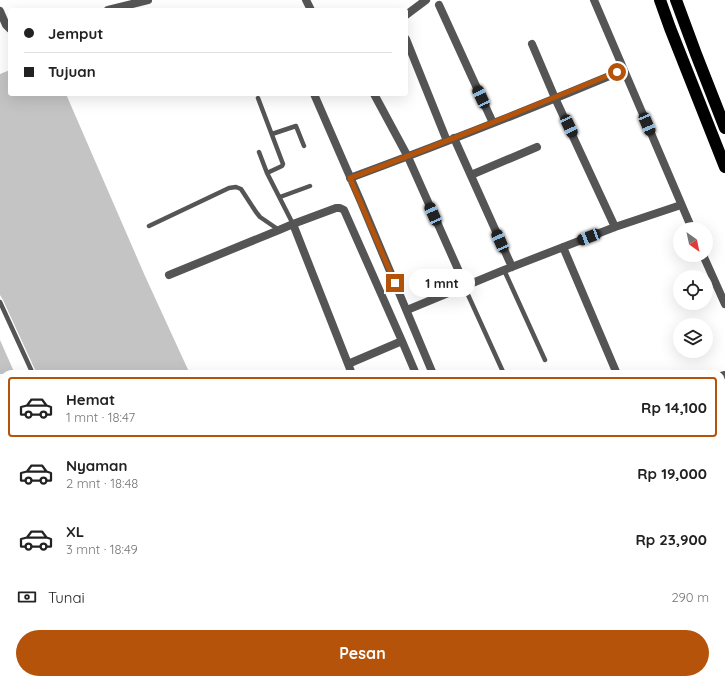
<!DOCTYPE html>
<html lang="id">
<meta charset="utf-8">
<style>
:root{--surface:#fff;--page:#f6f6f6;--text:#222;--muted:#767676;--line:#e0e0e0;--accent:#b45309}
body{margin:0;font-family:Quicksand,sans-serif;background:var(--page);color:var(--text);height:100vh;display:flex;flex-direction:column;font-size:15px;white-space:nowrap}
*{box-sizing:border-box;margin:0}
p{font-size:13px;color:var(--muted)}
.icon{flex:none;width:22px;height:22px;fill:none;stroke:currentColor;stroke-width:2;stroke-linecap:round;stroke-linejoin:round}
.map{position:relative;flex:1;overflow:hidden}
.sheet{position:absolute;left:0px;top:370px;width:725px;height:314px;display:flex;flex-direction:column;background:var(--surface);border-radius:12px 12px 0 0;box-shadow:0 4px 16px #0002}
.sheet>*{flex:none}
.banner{position:absolute;left:8px;top:8px;width:400px;height:88px;border-radius:4px;box-shadow:0 4px 16px #0002;display:grid;align-content:center;height:88px;padding:0 16px;background:var(--surface)}
.needle{width:26px;rotate:147deg}
.tools{position:absolute;left:673px;top:222px;display:grid;gap:8px}
.tools a{display:grid;place-items:center;width:40px;height:40px;border-radius:50%;background:var(--surface);box-shadow:0 4px 16px #0002;font-size:20px}
.end{position:absolute;width:18px;height:18px;margin:-9px;border:5px solid #b45309;background:#fff;box-shadow:0 0 0 2px #fff}
.from{border-radius:50%}
.bubble{position:absolute;height:28px;border-radius:14px;background:var(--surface);box-shadow:0 4px 16px #0002;font-size:13px;font-weight:800;line-height:28px;text-align:center}
.car{position:absolute;width:12px;height:24px;margin:-12px -6px;border-radius:5px;box-shadow:0 0 3px 1px #0007;background:linear-gradient(#222 24%,#8ab4d8 0 40%,#222 0 76%,#8ab4d8 0 86%,#222 0)}
.banner b{display:flex;align-items:center;gap:14px;height:38px;font-size:15px}
.banner b+b{border-top:1px solid var(--line)}
.banner i{width:10px;height:10px;background:var(--text)}
ul{padding:7px 0 0;list-style:none}
li{display:flex;align-items:center;gap:12px;height:60px;margin:0 8px 6px;padding:0 8px;border:2px solid transparent;border-radius:4px}
li div{flex:1}
li b{display:block;font-size:15px}
li em{font-style:normal;font-weight:800}
li.selected{border-color:var(--accent)}
li>.icon{width:36px;height:36px;stroke-width:1.5}
.pay{display:flex;align-items:center;gap:10px;height:44px;padding:0 16px;font-size:15px}
.pay p{margin-inline-start:auto}
.primary-button{display:flex;gap:8px;margin-top:auto;padding:8px 16px}
.primary-button a{flex:1;height:46px;border-radius:24px;background:var(--accent);color:#fff;font-size:16px;font-weight:800;line-height:46px;text-align:center}
.map>svg:first-child{display:block}
.lines{fill:none;stroke-linecap:round;stroke-linejoin:round}
.stream{stroke:#a3a3a3;stroke-width:3}
.river{stroke:#a3a3a3;stroke-width:17}
.building{fill:#c4c4c4}
.lane{stroke:#555;stroke-width:4.5}
.street{stroke:#555;stroke-width:8}
.highway{stroke:#000;stroke-width:12}
.route{stroke:#b45309;stroke-width:5}
</style>
<div class="map">
<svg width="725" height="684" viewBox="0 0 725 684">
<rect width="100%" height="100%" fill="#fff"/>
<g class="lines">
<path class="stream" d="M 721,385 L 725,384
M 0,621 L 4,620"/>
<path class="river" d="M 721,536 L 725,534
M 321,684 L 333,680"/>
</g>
<path class="building" d="M 10,70 L 10,94 L 66,94 L 145,276 L 190,374 L 37,374 L 3,300 L 0,295 L 0,74 Z
M 0,340 L 15,374 L 0,374 Z"/>
<g class="lines">
<path class="lane" d="M 258,98 L 283,164 L 282,166 L 267,173
M 272,134 L 296,126 L 304,146
M 259,152 L 267,173 L 293,224
M 280,197 L 310,186
M 149,226 L 229,188 L 236,187 L 241,189 L 256,212 L 260,217 L 279,230
M 504,270 L 545,360
M 464,286 L 504,374
M 0,302 L 33,374
M 0,602 L 4,600"/>
<path class="street" d="M 306,0 L 311,10
M 594,0 L 692,229
M 439,5 L 493,123
M 108,10 L 148,0
M 0,11 L 6,25 L 10,29
M 406,15 L 426,0
M 406,39 L 447,141
M 532,44 L 555,98 L 615,227
M 314,94 L 361,202 L 433,374
M 374,94 L 408,157 L 465,285
M 454,138 L 512,267
M 471,175 L 537,147
M 350,178 C 442,144 533,108 624,70
M 293,224 L 352,374
M 563,247 L 617,374
M 703,255 L 725,304
M 169,275 L 279,230 L 293,224 L 336,208 L 340,208 L 344,210 L 402,341 L 416,374
M 407,310 L 504,270 L 615,227 L 681,205
M 348,364 L 402,341
M 721,376 L 725,375
M 721,583 L 725,582
M 604,680 L 605,684
M 654,680 L 655,684
M 666,680 L 667,684
M 688,680 L 688,684
M 717,680 L 718,684
M 432,684 L 444,680"/>
<path class="highway" d="M 660,0 L 670,28 L 725,167
M 676,0 L 696,54 L 725,128
M 721,458 L 725,457
M 721,479 L 725,477
M 205,684 L 213,680
M 515,684 L 517,680
M 534,684 L 536,680"/>
</g>
<g class="lines">
<path class="route" d="M 395,283 L 350,178 C 440,145 528,108 617,72"/>
</g>
</svg>
<div class="tools">
<a><svg class="needle" viewBox="-14 -14 28 28"><path d="M0-13l5 13h-10z" fill="#e53935"/><path d="M0 13l5-13h-10z" fill="#767676"/></svg></a>
<a><svg class="icon" aria-label="locate" viewBox="0 0 24 24"><circle cx="12" cy="12" r="6"/><path d="M12 2v4M12 18v4M2 12h4M18 12h4"/></svg></a>
<a><svg class="icon" aria-label="layers" viewBox="0 0 24 24"><path d="M12 4l9 5-9 5-9-5zM3 14l9 5 9-5"/></svg></a>
</div>
<i class="end from" style="left:617px;top:72px"></i>
<i class="end" style="left:395px;top:283px"></i>
<div class="bubble" style="left:409px;top:269px;width:66px">1 mnt</div>
<i class="car" style="left:481px;top:97px;rotate:335deg"></i>
<i class="car" style="left:647px;top:124px;rotate:157deg"></i>
<i class="car" style="left:569px;top:126px;rotate:155deg"></i>
<i class="car" style="left:433px;top:214px;rotate:336deg"></i>
<i class="car" style="left:589px;top:237px;rotate:249deg"></i>
<i class="car" style="left:500px;top:241px;rotate:336deg"></i>
<div class="banner">
<b><i class="from"></i>Jemput</b>
<b><i></i>Tujuan</b>
</div>
<section class="sheet">
<ul>
<li class="selected"><svg class="icon" aria-label="car" viewBox="0 0 24 24"><path d="M5 17H2v-5l4-1 3-4h7l3 4 3 1v5h-3M9 17h6M6 11h13"/><circle cx="7" cy="17" r="2"/><circle cx="17" cy="17" r="2"/></svg><div><b>Hemat</b><p>1 mnt · 18:47</p></div><em>Rp 14,100</em></li>
<li><svg class="icon" aria-label="car" viewBox="0 0 24 24"><path d="M5 17H2v-5l4-1 3-4h7l3 4 3 1v5h-3M9 17h6M6 11h13"/><circle cx="7" cy="17" r="2"/><circle cx="17" cy="17" r="2"/></svg><div><b>Nyaman</b><p>2 mnt · 18:48</p></div><em>Rp 19,000</em></li>
<li><svg class="icon" aria-label="car" viewBox="0 0 24 24"><path d="M5 17H2v-5l4-1 3-4h7l3 4 3 1v5h-3M9 17h6M6 11h13"/><circle cx="7" cy="17" r="2"/><circle cx="17" cy="17" r="2"/></svg><div><b>XL</b><p>3 mnt · 18:49</p></div><em>Rp 23,900</em></li>
</ul>
<div class="pay"><svg class="icon" aria-label="cash" viewBox="0 0 24 24"><path d="M3 7h18v10H3z"/><circle cx="12" cy="12" r="2"/></svg>Tunai<p>290 m</p></div>
<div class="primary-button"><a>Pesan</a></div>
</section>
</div>
